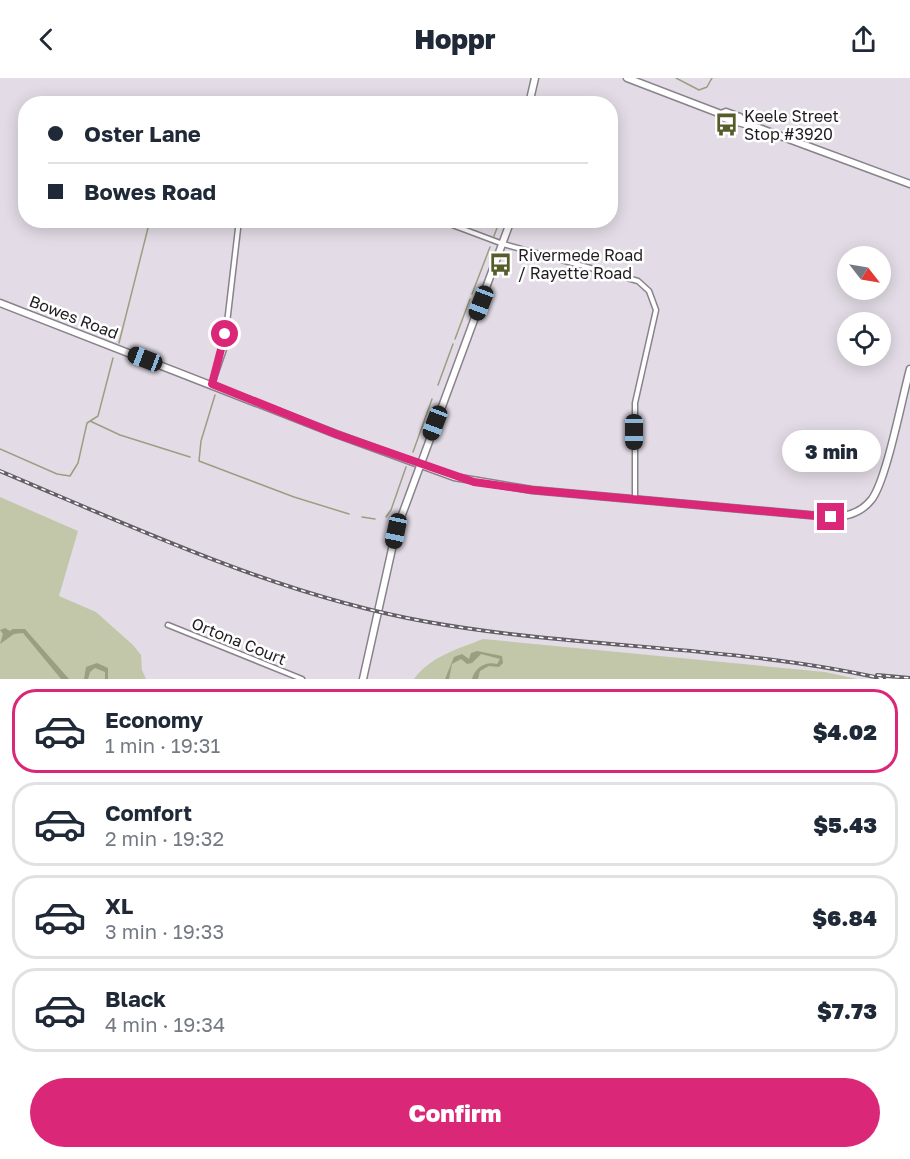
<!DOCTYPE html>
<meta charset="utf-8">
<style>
:root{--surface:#fff;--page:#f6f6f7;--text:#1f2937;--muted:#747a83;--line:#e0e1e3;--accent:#db2777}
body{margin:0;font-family:"Golos Text",sans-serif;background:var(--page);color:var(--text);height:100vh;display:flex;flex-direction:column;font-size:22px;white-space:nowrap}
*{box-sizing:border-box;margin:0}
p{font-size:20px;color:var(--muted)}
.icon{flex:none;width:33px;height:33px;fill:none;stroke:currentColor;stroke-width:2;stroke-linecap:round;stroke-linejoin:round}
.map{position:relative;height:601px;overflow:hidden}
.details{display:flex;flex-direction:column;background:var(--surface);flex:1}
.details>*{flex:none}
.guide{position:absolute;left:18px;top:18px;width:600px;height:132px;border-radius:24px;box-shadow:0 3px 15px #0003;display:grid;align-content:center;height:132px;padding:0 30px;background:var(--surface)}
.needle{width:39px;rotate:121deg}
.controls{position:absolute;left:837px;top:168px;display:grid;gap:12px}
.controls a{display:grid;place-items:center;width:54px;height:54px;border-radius:50%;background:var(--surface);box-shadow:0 3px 15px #0003;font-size:30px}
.end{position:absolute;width:27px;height:27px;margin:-14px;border:8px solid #db2777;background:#fff;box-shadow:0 0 0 3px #fff}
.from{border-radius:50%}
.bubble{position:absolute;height:42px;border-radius:21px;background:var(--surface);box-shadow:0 3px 15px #0003;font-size:20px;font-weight:800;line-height:42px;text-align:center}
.car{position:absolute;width:18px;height:36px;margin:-18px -9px;border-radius:8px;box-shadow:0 0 4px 2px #0007;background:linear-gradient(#222 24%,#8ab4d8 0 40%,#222 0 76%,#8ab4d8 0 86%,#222 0)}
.guide b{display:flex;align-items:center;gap:21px;height:57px;font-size:22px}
.guide b+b{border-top:2px solid var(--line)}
.guide i{width:15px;height:15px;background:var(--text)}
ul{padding:10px 0 0;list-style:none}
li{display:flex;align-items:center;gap:18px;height:84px;margin:0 12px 9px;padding:0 18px;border:3px solid var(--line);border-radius:24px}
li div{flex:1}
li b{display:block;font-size:22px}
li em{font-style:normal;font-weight:800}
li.on{border-color:var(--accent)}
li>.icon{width:54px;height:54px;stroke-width:1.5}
.button{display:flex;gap:12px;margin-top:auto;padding:12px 30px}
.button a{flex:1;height:69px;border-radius:36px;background:var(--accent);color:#fff;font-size:24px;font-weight:800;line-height:69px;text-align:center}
header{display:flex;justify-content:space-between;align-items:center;height:78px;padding:0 30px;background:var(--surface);font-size:27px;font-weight:800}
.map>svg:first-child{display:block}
.green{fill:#c3c7aa}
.water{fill:#9b9f82}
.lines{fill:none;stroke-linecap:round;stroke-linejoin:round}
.stream{stroke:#9b9f82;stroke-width:1.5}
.street-casing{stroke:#89828b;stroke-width:7}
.secondary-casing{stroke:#89828b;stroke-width:9}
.street{stroke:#fff;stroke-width:4}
.secondary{stroke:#fff;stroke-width:6}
.rail-casing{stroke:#635f65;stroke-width:4}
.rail{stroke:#fff;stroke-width:1.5;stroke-dasharray:4.5;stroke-linecap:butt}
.route{stroke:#db2777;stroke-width:8}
.labels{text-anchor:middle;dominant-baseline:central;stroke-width:5;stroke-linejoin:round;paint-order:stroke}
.poi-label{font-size:16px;fill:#201d21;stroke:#fff;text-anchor:start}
.street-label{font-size:16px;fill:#201d21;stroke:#fff}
</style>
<header><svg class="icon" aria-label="back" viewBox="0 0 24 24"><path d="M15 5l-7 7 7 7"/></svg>Hoppr<svg class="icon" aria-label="share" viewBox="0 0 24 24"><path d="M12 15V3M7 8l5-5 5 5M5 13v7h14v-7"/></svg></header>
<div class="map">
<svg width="910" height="601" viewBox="0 0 910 601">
<rect width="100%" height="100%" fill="#e3dce6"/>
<path class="green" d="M 0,419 L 78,453 L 59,518 L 96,534 L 133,567 L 141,577 L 142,592 L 146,601 L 0,601 Z
M 483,561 L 825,594 L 857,601 L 414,601 C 431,578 458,571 483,561 Z"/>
<path class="water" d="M 5,550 L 10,553 L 13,551 L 25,551 L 69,601 L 61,601 L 23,555 L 14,556 L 0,566 L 3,556 L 0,552 Z
M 477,573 L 502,578 L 503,585 L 499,589 L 489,588 L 480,593 L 478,601 L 472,601 C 475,590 485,583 497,586 L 500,581 L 481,576 L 472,585 L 467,586 L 461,581 L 452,586 L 449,601 L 445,601 L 454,579 L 462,576 L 469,581 L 471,575 Z
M 97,585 L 108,590 L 108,601 L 105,601 L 105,594 L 95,590 L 90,594 L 88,601 L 84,601 L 86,589 Z"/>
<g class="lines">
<path class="stream" d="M 676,0 L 699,12 L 707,9 L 712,0
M 494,158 L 500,142
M 472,216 L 490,169
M 455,261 L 470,221
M 119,265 L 150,142
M 438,307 L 453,266
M 215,317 L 201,363 L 199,383 L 294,419 L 349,436
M 90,343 L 120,357 L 190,379
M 0,371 L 57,396 L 70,398 L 78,385 L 87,345 L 98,338 L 113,280
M 413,374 L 432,321
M 362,439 L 375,441
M 386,439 L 391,432 L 406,389"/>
<defs>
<path id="street" d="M 439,142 L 503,166 L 638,203 L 649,213 L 656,232 L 635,325 L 635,419
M 212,306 L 224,271 L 239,142
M 168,547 L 302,601"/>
<path id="secondary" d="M 627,0 L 721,36 L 726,34 L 740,39 L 742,43
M 529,26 L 535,0
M 721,36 L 724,40 L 759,50 L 910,106
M 0,225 L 336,356 L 454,399 L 532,412 L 831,439 C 847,439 862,434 872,421 C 887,400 902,320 910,291
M 363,601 L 396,453 L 511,142"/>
</defs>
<use href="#street" class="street-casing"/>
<use href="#secondary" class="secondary-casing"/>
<use href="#street" class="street"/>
<use href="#secondary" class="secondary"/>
<defs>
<path id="rail" d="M 0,393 C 140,452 278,517 428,544 C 579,571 734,567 884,601
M 877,597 L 910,600"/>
</defs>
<use href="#rail" class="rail-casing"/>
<use href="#rail" class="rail"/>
</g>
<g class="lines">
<path class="route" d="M 225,256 L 212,306 L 336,356 L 474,404 L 532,412 L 831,439"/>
</g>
<defs>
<symbol id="bus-bare" viewBox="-9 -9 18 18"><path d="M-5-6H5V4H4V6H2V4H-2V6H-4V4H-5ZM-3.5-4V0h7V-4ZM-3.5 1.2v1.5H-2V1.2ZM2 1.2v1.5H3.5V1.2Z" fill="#575c2a" stroke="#fff" stroke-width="2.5" paint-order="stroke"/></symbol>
</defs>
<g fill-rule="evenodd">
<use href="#bus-bare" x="710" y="30" width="33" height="33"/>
<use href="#bus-bare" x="484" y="170" width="33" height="33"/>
</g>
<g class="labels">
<g class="poi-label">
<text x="744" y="38">Keele Street<tspan x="744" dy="18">Stop #3920</tspan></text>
<text x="518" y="177">Rivermede Road<tspan x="518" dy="18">/ Rayette Road</tspan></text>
</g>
<g class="street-label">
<text transform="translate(74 239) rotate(21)">Bowes Road</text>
<text transform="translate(239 563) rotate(22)">Ortona Court</text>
</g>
</g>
</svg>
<div class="controls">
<a><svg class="needle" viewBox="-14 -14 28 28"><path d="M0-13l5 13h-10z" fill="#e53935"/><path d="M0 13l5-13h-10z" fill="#747a83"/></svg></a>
<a><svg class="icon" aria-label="locate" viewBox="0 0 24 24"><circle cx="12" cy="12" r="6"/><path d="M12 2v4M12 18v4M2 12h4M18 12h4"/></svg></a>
</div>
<i class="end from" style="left:225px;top:256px"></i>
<i class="end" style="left:831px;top:439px"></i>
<div class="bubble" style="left:782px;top:352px;width:99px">3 min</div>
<i class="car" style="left:481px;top:225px;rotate:201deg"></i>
<i class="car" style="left:145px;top:281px;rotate:291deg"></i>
<i class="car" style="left:435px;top:345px;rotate:201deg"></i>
<i class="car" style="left:634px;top:354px;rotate:180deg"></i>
<i class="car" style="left:396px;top:453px;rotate:192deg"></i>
<div class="guide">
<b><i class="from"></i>Oster Lane</b>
<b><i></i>Bowes Road</b>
</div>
</div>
<section class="details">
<ul>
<li class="on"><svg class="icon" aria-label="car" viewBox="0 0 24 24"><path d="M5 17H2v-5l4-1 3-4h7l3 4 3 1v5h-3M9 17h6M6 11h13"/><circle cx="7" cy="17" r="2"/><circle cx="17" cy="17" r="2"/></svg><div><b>Economy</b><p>1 min · 19:31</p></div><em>$4.02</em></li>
<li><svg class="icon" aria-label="car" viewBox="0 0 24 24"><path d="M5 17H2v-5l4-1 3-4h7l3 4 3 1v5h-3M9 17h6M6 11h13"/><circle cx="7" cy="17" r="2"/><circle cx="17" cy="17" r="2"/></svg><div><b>Comfort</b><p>2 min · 19:32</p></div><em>$5.43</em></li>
<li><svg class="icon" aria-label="car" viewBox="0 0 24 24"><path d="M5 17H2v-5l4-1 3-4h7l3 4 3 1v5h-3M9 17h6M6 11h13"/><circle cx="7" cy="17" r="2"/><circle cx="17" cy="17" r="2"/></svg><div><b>XL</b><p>3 min · 19:33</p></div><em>$6.84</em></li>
<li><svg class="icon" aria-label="car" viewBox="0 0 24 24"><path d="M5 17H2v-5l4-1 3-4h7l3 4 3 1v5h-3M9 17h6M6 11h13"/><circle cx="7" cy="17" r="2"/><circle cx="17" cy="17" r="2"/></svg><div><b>Black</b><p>4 min · 19:34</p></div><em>$7.73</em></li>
</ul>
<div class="button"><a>Confirm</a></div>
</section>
